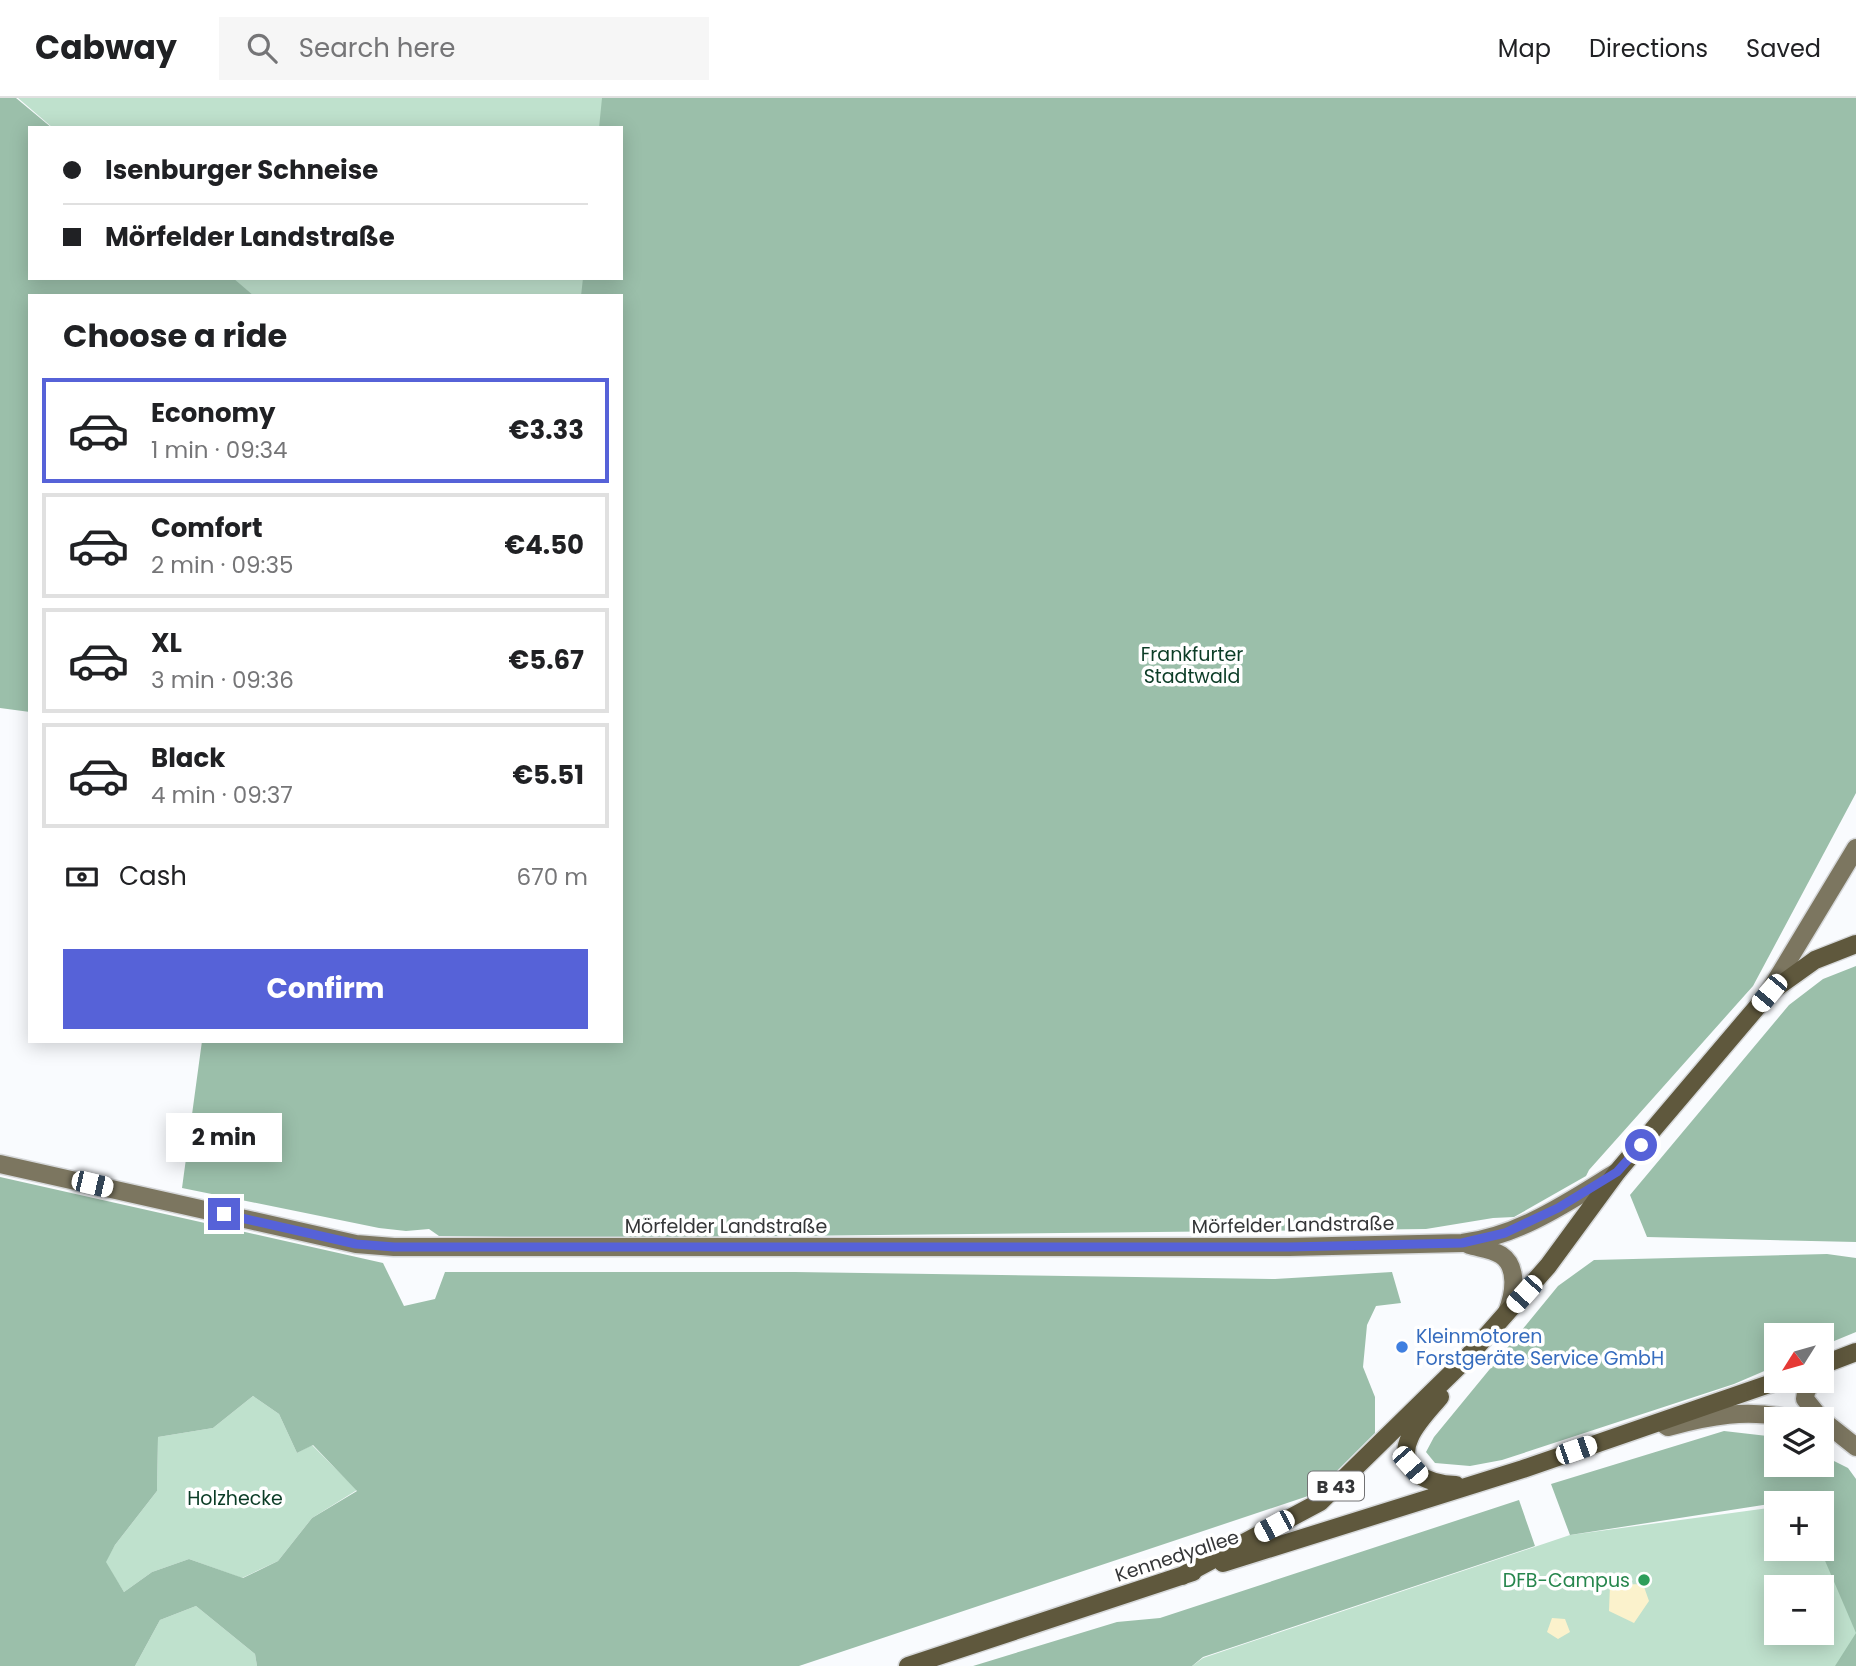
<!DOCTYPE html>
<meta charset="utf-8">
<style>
:root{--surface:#fff;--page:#f6f6f6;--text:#202124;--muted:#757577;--line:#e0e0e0;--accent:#5662d8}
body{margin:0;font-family:Poppins,sans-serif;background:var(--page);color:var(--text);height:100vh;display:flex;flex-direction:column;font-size:26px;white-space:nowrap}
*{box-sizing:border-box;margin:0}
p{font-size:23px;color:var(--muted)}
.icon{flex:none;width:38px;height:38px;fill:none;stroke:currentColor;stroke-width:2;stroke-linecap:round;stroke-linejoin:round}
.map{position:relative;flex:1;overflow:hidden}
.side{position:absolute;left:28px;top:196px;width:595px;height:749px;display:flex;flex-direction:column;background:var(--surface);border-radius:0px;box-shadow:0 4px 18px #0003}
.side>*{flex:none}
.top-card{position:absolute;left:28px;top:28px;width:595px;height:154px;border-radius:0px;box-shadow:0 4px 18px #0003;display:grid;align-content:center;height:154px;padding:0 35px;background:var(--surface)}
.needle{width:46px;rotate:233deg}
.tools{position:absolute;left:1764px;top:1225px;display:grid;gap:14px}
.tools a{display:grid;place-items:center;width:70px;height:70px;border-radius:0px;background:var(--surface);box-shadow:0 4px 18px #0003;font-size:35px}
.end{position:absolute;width:32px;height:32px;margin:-16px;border:9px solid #5662d8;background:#fff;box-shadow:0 0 0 4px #fff}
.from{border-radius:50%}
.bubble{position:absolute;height:49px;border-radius:0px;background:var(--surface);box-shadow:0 4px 18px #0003;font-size:23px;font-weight:700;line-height:49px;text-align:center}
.car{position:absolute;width:21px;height:42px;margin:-21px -10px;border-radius:9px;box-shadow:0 0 5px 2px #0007;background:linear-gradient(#fff 24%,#345 0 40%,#fff 0 76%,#345 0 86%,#fff 0)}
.top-card b{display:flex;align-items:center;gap:24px;height:66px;font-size:26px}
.top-card b+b{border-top:2px solid var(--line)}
.top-card i{width:18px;height:18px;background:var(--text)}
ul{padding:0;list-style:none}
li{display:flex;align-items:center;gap:21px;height:105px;margin:0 14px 10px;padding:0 21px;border:4px solid var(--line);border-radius:0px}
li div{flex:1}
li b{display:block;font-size:26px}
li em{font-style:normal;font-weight:700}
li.selected{border-color:var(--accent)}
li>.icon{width:63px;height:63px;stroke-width:1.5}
h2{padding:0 35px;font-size:32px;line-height:84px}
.pay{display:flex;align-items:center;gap:18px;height:77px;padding:0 35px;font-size:26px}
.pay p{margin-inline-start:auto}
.primary-button{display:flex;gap:14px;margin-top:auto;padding:14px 35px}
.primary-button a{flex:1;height:80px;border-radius:0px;background:var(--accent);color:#fff;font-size:28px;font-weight:700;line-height:80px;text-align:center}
header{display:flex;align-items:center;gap:42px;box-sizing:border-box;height:98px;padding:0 35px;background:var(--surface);border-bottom:2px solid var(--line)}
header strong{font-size:33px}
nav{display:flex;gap:38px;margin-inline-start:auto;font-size:24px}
.search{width:490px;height:63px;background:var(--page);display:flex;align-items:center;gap:18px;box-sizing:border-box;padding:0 24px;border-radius:0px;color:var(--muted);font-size:26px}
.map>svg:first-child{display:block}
.green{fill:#bfe1cd;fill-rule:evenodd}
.forest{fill:#9bbfaa;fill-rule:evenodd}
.sand{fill:#fbf2cc}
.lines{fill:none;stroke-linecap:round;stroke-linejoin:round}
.secondary-casing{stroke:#d6d8da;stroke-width:21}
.primary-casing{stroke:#d6d8da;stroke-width:21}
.secondary{stroke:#7c7660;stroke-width:18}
.primary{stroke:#5f583d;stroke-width:18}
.route{stroke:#5662d8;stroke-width:9}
.shop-dot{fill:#3f7fe0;stroke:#fff;stroke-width:2.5}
.leisure-dot{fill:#2e9e5b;stroke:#fff;stroke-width:2.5}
.labels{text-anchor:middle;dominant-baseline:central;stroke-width:7;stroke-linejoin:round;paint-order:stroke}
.shield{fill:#fff;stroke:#727274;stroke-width:2}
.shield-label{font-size:18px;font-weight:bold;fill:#353638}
.park-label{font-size:19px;fill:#0b3c26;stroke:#fff}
.street-label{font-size:19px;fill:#353638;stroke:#fff}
.shop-label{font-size:19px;fill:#366cbe;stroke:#fff;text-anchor:start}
.leisure-label{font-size:19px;fill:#27864d;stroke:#fff;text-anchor:end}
</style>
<header>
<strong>Cabway</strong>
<div class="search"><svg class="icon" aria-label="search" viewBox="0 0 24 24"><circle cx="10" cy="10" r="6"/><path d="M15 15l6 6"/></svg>Search here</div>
<nav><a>Map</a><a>Directions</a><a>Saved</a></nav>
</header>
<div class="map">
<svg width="1856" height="1568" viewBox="0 0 1856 1568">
<rect width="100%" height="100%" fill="#f9fbfe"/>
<path class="green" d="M 18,0 L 603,0 L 600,30 L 53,30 Z
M 232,180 L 585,180 L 583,198 L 253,198 Z
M 253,1298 L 279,1316 L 297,1355 L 312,1347 L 357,1392 L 312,1420 L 278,1463 L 242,1480 L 189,1461 L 152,1474 L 124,1494 L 105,1464 L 115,1447 L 157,1393 L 158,1339 L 213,1330 Z
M 1776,1409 L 1776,1451 L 1822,1451 L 1856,1476 L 1856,1568 L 1192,1568 L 1203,1560 L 1570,1437 ZM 1776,1489 L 1822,1489 L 1822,1535 L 1776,1535 Z
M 196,1508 L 255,1556 L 257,1568 L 135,1568 L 160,1522 Z"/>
<path class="forest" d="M 0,0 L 16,0 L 52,30 L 30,30 L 30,180 L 233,180 L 254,198 L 30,198 L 30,614 L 0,610 Z
M 602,0 L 1856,0 L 1856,695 L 1753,888 L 1589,1072 L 1586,1078 L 1514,1119 L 1493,1120 L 1426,1131 L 595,1140 L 439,1138 L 429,1131 L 406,1133 L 379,1130 L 182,1090 L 202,943 L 621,943 L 621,198 L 581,198 L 583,180 L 621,180 L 621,30 L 599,30 Z
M 1856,868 L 1856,1144 L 1647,1139 L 1630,1097 L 1789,907 L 1823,881 Z
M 0,1079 L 383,1165 L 404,1208 L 435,1201 L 445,1174 L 795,1174 L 1275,1181 L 1392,1174 L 1401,1205 L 1376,1208 L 1367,1227 L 1363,1269 L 1375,1299 L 1375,1335 L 1314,1396 L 799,1568 L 257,1568 L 255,1556 L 196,1508 L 160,1522 L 135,1568 L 0,1568 ZM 253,1298 L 279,1316 L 297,1355 L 313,1347 L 357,1393 L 312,1420 L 278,1463 L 243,1480 L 189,1461 L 152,1474 L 124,1494 L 106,1464 L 115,1447 L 157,1393 L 158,1339 L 213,1330 Z
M 1827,1156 L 1856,1160 L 1856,1234 L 1822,1248 L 1822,1237 L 1776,1237 L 1776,1268 L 1734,1286 L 1502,1362 L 1470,1368 L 1435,1365 L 1426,1354 L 1434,1339 L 1558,1188 L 1594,1162 Z
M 1724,1333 L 1776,1339 L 1776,1367 L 1822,1367 L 1822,1357 L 1848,1370 L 1856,1381 L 1856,1568 L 1835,1568 L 1856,1535 L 1820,1451 L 1822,1451 L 1822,1405 L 1800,1405 L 1799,1403 L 1776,1405 L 1570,1437 L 1551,1386 Z
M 1519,1402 L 1535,1448 L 1203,1559 L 1192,1568 L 973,1568 L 1117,1524 L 1160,1520 Z"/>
<path class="sand" d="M 1643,1486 L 1649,1503 L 1634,1525 L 1609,1513 L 1610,1487 Z
M 1552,1520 L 1565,1521 L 1570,1534 L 1558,1541 L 1547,1534 Z"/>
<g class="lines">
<defs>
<path id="secondary" d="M 1769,894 L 1856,750
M 0,1066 L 356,1146 L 394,1149 L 1289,1149 L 1462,1145 C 1519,1138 1568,1104 1617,1074
M 1469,1147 C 1479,1150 1492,1151 1501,1157 C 1519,1169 1514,1197 1507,1214
M 1812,1283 L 1806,1294 L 1805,1301 L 1821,1321
M 1822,1322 L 1856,1349
M 1665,1327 L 1668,1329 C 1708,1318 1749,1310 1790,1321"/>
<path id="primary" d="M 1822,1267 L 1856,1254
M 1440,1299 C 1430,1311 1416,1325 1410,1339 C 1394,1373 1429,1386 1456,1387
M 1223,1465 L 1523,1371 L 1778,1283
M 1182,1478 L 1320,1404 L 1465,1262 L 1548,1168 L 1617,1074 L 1769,895 L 1815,862 L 1856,846
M 908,1568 L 1193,1474"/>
</defs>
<use href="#secondary" class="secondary-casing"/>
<use href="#primary" class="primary-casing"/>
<use href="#secondary" class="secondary"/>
<use href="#primary" class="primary"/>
</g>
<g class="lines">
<path class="route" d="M 224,1116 L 356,1146 L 394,1149 L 1289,1149 L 1462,1145 L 1505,1135 L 1558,1110 L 1617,1074 L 1641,1047"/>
</g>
<circle class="shop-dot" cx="1402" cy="1249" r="7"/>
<circle class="leisure-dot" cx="1644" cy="1482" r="7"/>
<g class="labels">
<rect class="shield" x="1308" y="1373.5" width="56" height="29" rx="5"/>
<g class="shield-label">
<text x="1336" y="1388">B 43</text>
</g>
<g class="park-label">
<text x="1192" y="556">Frankfurter<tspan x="1192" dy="22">Stadtwald</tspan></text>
<text x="235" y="1400">Holzhecke</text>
</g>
<g class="street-label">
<text transform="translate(1293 1127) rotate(-1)">Mörfelder Landstraße</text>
<text x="726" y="1128">Mörfelder Landstraße</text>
<text transform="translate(1177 1458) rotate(-18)">Kennedyallee</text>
</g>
<g class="shop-label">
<text x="1416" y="1238">Kleinmotoren<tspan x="1416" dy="22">Forstgeräte Service GmbH</tspan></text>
</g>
<g class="leisure-label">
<text x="1630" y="1482">DFB-Campus</text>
</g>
</g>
</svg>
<div class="tools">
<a><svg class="needle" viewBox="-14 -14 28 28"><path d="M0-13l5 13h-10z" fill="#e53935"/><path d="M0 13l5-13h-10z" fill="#757577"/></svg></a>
<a><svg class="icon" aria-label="layers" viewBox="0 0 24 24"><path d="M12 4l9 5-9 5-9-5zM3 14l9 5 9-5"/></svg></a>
<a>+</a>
<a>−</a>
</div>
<i class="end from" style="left:1641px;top:1047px"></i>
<i class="end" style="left:224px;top:1116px"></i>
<div class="bubble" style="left:166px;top:1015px;width:116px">2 min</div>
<i class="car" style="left:1769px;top:895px;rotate:220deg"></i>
<i class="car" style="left:92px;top:1086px;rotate:103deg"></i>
<i class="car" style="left:1524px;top:1196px;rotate:222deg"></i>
<i class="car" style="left:1576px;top:1352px;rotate:71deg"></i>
<i class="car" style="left:1410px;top:1367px;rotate:139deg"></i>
<i class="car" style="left:1274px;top:1428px;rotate:242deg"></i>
<div class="top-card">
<b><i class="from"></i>Isenburger Schneise</b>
<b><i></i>Mörfelder Landstraße</b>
</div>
<section class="side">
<h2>Choose a ride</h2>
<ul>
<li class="selected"><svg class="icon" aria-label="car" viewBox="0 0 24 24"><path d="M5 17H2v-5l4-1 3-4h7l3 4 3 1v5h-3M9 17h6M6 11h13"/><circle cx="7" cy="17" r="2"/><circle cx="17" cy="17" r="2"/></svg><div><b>Economy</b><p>1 min · 09:34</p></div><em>€3.33</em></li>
<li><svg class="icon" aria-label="car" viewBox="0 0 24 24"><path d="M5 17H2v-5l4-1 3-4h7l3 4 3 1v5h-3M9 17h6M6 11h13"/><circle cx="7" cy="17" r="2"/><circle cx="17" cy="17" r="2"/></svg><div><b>Comfort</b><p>2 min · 09:35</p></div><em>€4.50</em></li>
<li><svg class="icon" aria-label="car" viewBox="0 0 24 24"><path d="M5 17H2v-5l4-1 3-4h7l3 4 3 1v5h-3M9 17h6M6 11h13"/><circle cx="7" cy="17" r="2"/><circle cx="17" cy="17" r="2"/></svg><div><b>XL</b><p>3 min · 09:36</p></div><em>€5.67</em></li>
<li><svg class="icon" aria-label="car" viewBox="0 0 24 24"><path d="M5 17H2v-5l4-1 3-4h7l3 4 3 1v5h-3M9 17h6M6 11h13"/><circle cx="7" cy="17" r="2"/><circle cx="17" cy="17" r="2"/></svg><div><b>Black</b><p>4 min · 09:37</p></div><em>€5.51</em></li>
</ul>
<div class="pay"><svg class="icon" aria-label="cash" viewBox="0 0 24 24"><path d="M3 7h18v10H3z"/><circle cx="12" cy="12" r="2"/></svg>Cash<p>670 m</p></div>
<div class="primary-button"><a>Confirm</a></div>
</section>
</div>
